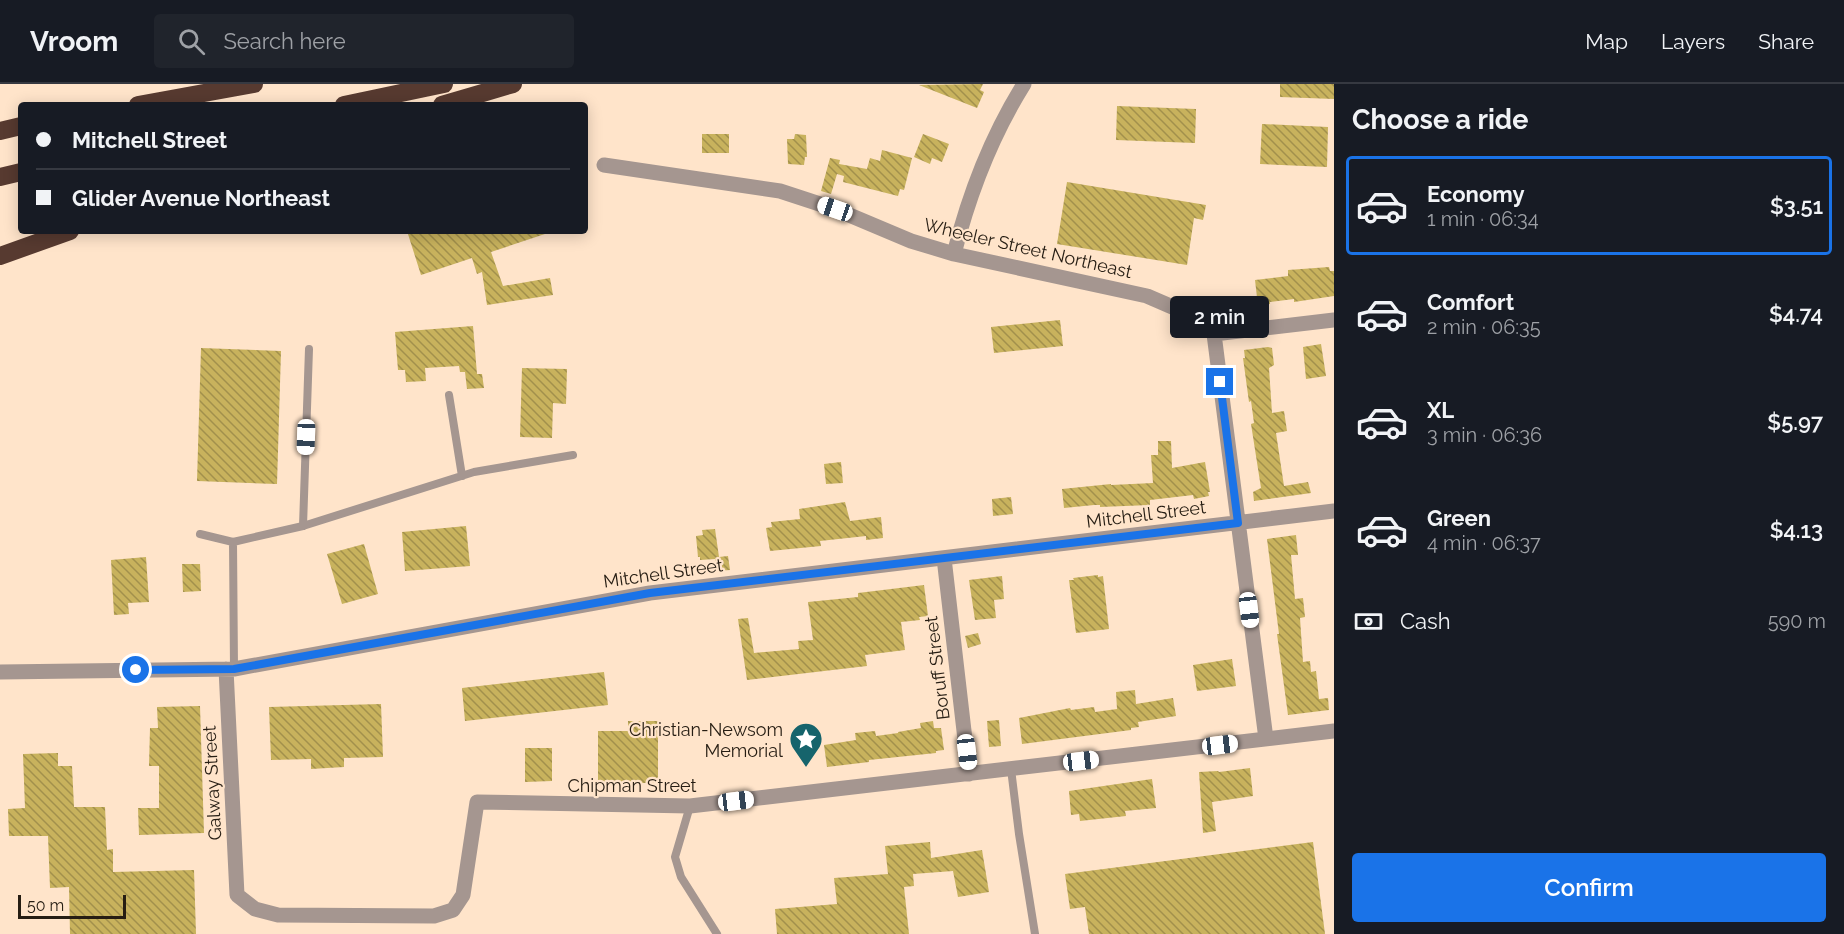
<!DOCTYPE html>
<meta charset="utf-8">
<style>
:root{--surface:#171b24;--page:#20242c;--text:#f1f3f6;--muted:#9ea1a6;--line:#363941;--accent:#1a73e8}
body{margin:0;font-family:Raleway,sans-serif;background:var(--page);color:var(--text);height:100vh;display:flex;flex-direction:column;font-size:22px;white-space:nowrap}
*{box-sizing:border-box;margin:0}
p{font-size:20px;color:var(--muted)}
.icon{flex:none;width:33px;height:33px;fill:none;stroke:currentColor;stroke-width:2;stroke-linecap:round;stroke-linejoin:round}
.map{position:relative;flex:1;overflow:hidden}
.details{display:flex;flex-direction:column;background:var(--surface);width:510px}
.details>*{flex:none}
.hud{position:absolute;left:18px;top:18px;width:570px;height:132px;border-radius:6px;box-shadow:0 3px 15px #0003;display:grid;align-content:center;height:132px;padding:0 18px;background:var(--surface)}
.scale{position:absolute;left:18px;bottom:15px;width:108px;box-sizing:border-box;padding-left:6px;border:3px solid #261d13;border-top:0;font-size:16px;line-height:21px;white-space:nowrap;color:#261d13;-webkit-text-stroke:4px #ffe4ca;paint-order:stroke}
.end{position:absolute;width:27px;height:27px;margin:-14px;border:8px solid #1a73e8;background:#fff;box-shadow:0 0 0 3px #fff}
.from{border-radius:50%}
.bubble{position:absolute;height:42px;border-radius:6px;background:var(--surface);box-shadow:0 3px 15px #0003;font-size:20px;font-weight:600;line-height:42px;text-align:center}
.car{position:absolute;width:18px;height:36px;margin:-18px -9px;border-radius:8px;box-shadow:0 0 4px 2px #0007;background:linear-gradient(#fff 24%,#345 0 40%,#fff 0 76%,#345 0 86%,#fff 0)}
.hud b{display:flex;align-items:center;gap:21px;height:57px;font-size:22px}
.hud b+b{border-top:2px solid var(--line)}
.hud i{width:15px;height:15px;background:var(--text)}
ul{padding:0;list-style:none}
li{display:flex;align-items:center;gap:18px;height:99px;margin:0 12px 9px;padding:0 6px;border:3px solid transparent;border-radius:6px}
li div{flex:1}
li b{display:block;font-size:22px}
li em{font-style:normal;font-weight:600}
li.active{border-color:var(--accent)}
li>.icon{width:54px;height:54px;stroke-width:1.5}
h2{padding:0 18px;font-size:27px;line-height:72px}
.pay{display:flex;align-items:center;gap:15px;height:66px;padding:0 18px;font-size:22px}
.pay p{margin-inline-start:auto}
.primary-button{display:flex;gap:12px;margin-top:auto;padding:12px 18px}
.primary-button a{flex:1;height:69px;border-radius:6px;background:var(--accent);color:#fff;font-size:24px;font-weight:600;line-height:69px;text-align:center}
header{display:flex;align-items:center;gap:36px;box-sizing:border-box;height:84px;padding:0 30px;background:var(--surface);border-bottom:2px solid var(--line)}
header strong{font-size:28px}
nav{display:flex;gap:33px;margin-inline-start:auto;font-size:21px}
.search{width:420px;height:54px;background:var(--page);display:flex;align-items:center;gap:15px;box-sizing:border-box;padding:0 21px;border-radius:6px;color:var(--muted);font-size:22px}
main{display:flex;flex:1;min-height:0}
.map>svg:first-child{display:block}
.building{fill:url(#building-back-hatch)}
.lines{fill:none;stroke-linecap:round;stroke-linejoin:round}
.lane{stroke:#a59690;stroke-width:8}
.street{stroke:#a59690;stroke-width:15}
.highway{stroke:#573a30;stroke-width:18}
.route{stroke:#1a73e8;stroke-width:8}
.labels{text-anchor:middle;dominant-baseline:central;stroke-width:4.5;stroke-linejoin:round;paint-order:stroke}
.street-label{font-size:18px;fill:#261d13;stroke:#ffe4ca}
.poi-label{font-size:18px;fill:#261d13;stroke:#ffe4ca;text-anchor:end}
</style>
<header>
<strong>Vroom</strong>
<div class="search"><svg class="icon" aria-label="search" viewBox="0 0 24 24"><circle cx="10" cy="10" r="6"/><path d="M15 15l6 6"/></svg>Search here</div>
<nav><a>Map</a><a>Layers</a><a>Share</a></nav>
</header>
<main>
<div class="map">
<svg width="1334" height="850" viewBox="0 0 1334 850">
<defs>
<pattern id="building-back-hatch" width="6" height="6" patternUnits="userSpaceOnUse" patternTransform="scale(1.5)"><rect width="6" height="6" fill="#c8b25d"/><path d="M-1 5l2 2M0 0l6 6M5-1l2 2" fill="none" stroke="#a2904c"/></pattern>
</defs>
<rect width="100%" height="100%" fill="#ffe4ca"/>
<path class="building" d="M 983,0 L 980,6 L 984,8 L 977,24 L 919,1 Z
M 1280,0 L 1334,0 L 1334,15 L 1280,13 Z
M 1117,22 L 1196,25 L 1195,59 L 1116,56 Z
M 1262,40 L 1328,43 L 1327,83 L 1260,80 Z
M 702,50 L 729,50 L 729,69 L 702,69 Z
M 795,50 L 806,51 L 807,73 L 805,73 L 804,81 L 788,80 L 787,55 L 794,55 Z
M 923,50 L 949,60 L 942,78 L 932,74 L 930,80 L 914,73 Z
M 882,66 L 912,74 L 904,106 L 900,105 L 898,112 L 843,98 L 844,92 L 837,90 L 831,110 L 821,107 L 830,74 L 840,76 L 839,80 L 867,85 L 870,74 L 880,77 Z
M 1067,98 L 1206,121 L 1203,136 L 1194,134 L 1187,181 L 1057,160 Z
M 407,147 L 548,147 L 548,149 L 491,168 L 503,202 L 550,194 L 553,211 L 487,221 L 482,188 L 477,190 L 472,174 L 421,191 Z
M 1329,183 L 1330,187 L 1334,187 L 1334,212 L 1294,218 L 1294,215 L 1270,218 L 1270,220 L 1258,222 L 1255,196 L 1288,192 L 1288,186 Z
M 1060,236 L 1063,262 L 994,269 L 991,243 Z
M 473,242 L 477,290 L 482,290 L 484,304 L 467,305 L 465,288 L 460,288 L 459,282 L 425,284 L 426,297 L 406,298 L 405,286 L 398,286 L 395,248 Z
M 1321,260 L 1326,292 L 1306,295 L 1303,263 Z
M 1268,263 L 1272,264 L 1274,281 L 1269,284 L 1272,329 L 1284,327 L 1287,347 L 1276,349 L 1284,402 L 1308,398 L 1311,409 L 1254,417 L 1253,408 L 1261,404 L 1251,340 L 1254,339 L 1251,317 L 1249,318 L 1243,274 L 1245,274 L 1244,266 Z
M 201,264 L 281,267 L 277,400 L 197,397 Z
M 522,284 L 567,285 L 566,320 L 553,319 L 552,354 L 520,353 Z
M 1158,357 L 1171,357 L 1172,384 L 1205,378 L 1210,408 L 1208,408 L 1209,412 L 1194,415 L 1193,411 L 1150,416 L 1150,421 L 1100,423 L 1100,421 L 1094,421 L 1064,424 L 1062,405 L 1111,400 L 1111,401 L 1153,399 L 1151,371 L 1158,371 Z
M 841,378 L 843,399 L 826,400 L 824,380 Z
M 1011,413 L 1013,430 L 993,432 L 992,415 Z
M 845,418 L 850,437 L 881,433 L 883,454 L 866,456 L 866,452 L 820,457 L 821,462 L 770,467 L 766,444 L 772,443 L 771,438 L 800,435 L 799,425 Z
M 466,442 L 470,482 L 405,487 L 402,448 Z
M 715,445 L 719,473 L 728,472 L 730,486 L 716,487 L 715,475 L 700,476 L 700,473 L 698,473 L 696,452 L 703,451 L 702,446 Z
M 1296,451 L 1298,471 L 1291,471 L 1295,515 L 1303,514 L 1305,533 L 1300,534 L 1303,578 L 1310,577 L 1311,588 L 1316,587 L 1319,615 L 1328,614 L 1329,626 L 1288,631 L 1277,550 L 1279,550 L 1267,455 Z
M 364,460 L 378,510 L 342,520 L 327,470 Z
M 146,473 L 149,518 L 128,519 L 129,530 L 114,531 L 111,476 Z
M 182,480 L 200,480 L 201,507 L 183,508 Z
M 1098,491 L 1098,493 L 1103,492 L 1109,545 L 1076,549 L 1069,496 L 1074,496 L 1073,494 Z
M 1002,492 L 1004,515 L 994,516 L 996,534 L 975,536 L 969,496 Z
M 924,501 L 928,532 L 919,533 L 920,536 L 901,538 L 905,566 L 865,571 L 867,582 L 747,596 L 738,535 L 748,534 L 754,569 L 799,565 L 798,557 L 813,556 L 808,518 L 858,513 L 858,509 Z
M 978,549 L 981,560 L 968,564 L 965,552 Z
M 1232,575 L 1236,602 L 1197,607 L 1193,581 Z
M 604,588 L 608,621 L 465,637 L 462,604 Z
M 1135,606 L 1136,620 L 1173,614 L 1176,632 L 1138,638 L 1139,643 L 1131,644 L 1131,646 L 1022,660 L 1019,634 L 1070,624 L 1071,626 L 1094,623 L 1095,628 L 1117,625 L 1116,608 Z
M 381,620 L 383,673 L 344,674 L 344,683 L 311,685 L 311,675 L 271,676 L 269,623 Z
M 200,622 L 204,749 L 139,751 L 138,724 L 159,724 L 159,682 L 149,682 L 150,644 L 158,644 L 157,623 Z
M 999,636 L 1001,662 L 989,663 L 987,637 Z
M 628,637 L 658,637 L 658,699 L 598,699 L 598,647 L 628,647 Z
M 933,637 L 934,644 L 941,644 L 944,666 L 936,667 L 936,669 L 869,676 L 869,678 L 827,683 L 824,661 L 856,656 L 855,649 L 875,647 L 876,652 L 898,649 L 898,648 L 921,644 L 920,639 Z
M 525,664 L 552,664 L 552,697 L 525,698 Z
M 58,669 L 58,682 L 72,682 L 74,723 L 105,723 L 107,766 L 113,765 L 113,788 L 194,786 L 196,850 L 70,850 L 69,803 L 50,804 L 48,752 L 9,752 L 8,725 L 25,724 L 23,670 Z
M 1250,684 L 1253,712 L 1212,718 L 1216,747 L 1203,749 L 1199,688 L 1218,687 L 1219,688 Z
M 1152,695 L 1156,724 L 1125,727 L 1126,732 L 1080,737 L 1079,730 L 1071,731 L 1069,707 Z
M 930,758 L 931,774 L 982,766 L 989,808 L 958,813 L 953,787 L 913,790 L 914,802 L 904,803 L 909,850 L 777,850 L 775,825 L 837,820 L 834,794 L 888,790 L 885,762 Z
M 1313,758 L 1325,850 L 1089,850 L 1085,823 L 1070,825 L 1065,790 Z"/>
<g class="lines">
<path class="lane" d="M 449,311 L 462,392
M 303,442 L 309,265
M 200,450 L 233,458 L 303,442 L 474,388 L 573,371
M 233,458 L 234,585
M 1011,685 L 1019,750 L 1035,850
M 690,722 L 675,773 L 681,793 L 717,850"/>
<path class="street" d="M 604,81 L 780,107 L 835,125 L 911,157 L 954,170 L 1147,212 L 1184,228 L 1214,250 L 1334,236
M 954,170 C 969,110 991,53 1024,0
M 1214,250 L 1266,655
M 944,474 L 969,690
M 226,585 L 237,811 L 255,825 L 278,831 L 434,832 L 453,826 L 463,811 L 477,718 L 690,722 L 1334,647
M 0,588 L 234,585 L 650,509 L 1334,427"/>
<path class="highway" d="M 138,21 L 254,0
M 344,21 L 444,0
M 442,21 L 513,0
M 0,47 L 21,42
M 0,93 L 21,88
M 0,172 L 70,147"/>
</g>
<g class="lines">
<path class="route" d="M 136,586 L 234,585 L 650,509 L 1238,439 L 1220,298"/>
</g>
<defs>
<symbol id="sight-pin" viewBox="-11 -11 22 30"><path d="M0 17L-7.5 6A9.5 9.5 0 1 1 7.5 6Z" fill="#16646c" stroke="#ffe4ca"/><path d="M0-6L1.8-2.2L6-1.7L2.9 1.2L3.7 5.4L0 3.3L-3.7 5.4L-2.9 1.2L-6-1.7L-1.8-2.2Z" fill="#fff"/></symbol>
</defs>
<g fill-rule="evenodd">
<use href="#sight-pin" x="787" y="636" width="38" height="52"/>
</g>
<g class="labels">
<g class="street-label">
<text transform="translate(1028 164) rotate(13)">Wheeler Street Northeast</text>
<text transform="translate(1146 430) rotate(-7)">Mitchell Street</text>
<text transform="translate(663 489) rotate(-8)">Mitchell Street</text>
<text transform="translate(937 584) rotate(-97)">Boruff Street</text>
<text transform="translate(212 699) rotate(-93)">Galway Street</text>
<text x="632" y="701">Chipman Street</text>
</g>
<g class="poi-label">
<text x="783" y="645">Christian-Newsom<tspan x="783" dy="21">Memorial</tspan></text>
</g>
</g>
</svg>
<div class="scale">50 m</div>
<i class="end from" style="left:136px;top:586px"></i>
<i class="end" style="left:1220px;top:298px"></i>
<div class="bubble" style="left:1170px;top:212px;width:99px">2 min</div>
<i class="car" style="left:835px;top:125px;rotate:289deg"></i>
<i class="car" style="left:306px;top:353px;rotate:182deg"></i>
<i class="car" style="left:1249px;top:526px;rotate:173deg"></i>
<i class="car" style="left:1220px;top:661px;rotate:83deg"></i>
<i class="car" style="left:967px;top:668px;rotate:173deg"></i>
<i class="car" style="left:1081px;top:677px;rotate:83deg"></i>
<i class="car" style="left:736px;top:717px;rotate:83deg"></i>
<div class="hud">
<b><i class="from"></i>Mitchell Street</b>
<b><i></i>Glider Avenue Northeast</b>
</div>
</div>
<section class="details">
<h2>Choose a ride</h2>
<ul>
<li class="active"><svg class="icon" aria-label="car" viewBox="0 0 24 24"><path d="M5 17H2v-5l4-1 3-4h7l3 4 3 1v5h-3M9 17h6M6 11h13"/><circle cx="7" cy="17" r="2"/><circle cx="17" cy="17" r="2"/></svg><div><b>Economy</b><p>1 min · 06:34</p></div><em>$3.51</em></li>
<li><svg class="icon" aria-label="car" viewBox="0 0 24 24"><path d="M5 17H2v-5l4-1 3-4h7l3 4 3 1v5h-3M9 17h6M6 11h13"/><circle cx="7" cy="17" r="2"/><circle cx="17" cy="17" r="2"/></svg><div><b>Comfort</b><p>2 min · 06:35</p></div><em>$4.74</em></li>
<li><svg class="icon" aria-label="car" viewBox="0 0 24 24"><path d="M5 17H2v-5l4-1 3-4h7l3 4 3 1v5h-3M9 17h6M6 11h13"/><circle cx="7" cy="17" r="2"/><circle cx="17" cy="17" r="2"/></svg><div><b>XL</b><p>3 min · 06:36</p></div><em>$5.97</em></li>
<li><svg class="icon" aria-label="car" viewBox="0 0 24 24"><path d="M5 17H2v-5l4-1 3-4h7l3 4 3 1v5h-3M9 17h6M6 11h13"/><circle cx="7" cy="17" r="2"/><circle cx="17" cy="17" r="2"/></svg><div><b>Green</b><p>4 min · 06:37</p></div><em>$4.13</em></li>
</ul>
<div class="pay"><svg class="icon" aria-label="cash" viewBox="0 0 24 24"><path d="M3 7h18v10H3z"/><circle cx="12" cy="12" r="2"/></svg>Cash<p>590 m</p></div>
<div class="primary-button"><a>Confirm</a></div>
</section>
</main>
